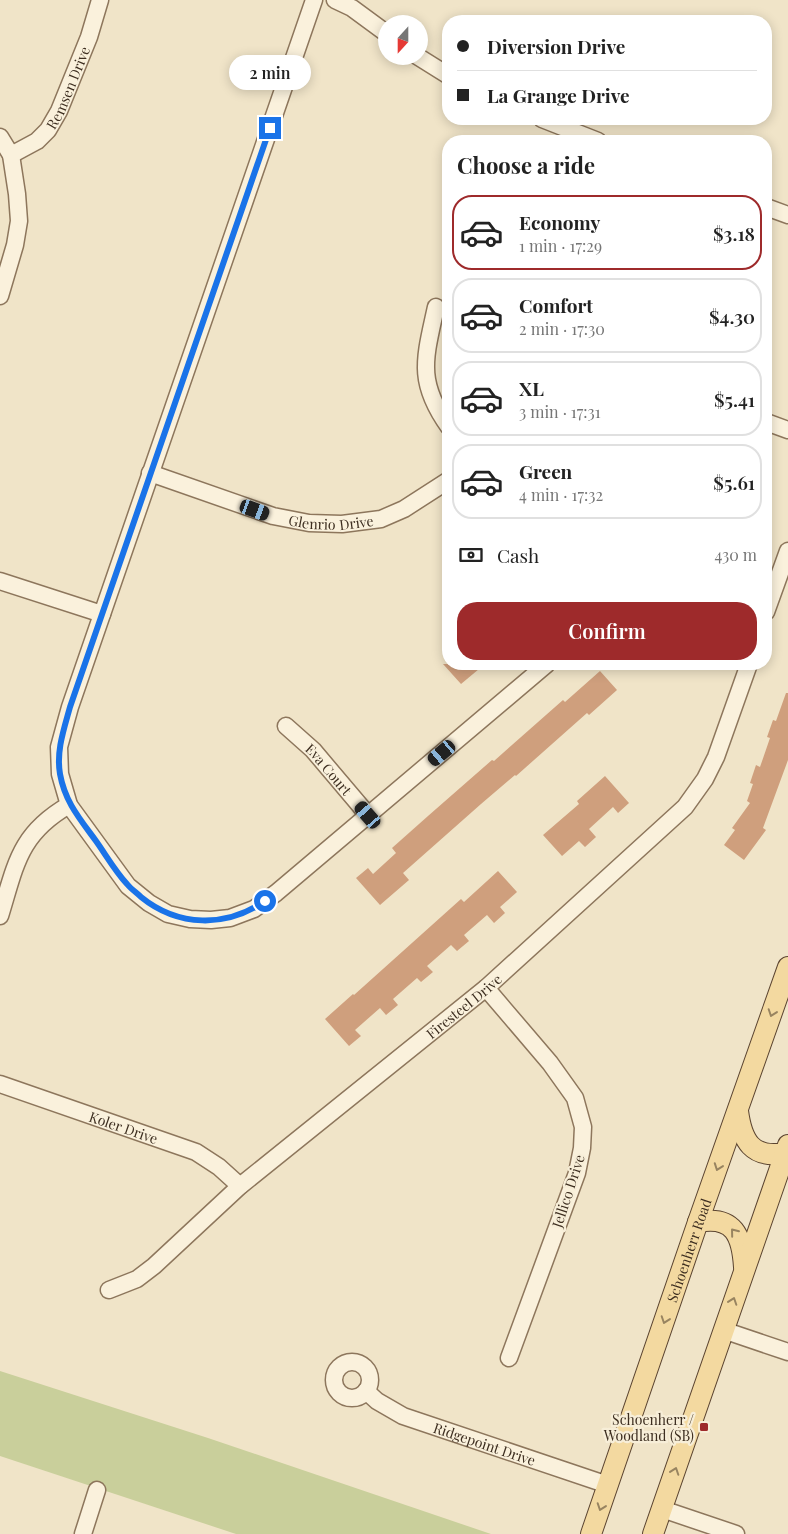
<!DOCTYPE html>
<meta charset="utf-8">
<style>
:root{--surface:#fff;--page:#f6f6f6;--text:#222;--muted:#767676;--line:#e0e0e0;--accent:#9e2a2b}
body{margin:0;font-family:"Playfair Display",serif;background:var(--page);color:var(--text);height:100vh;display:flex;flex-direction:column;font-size:19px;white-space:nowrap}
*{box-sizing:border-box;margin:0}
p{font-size:16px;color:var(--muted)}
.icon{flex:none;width:28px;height:28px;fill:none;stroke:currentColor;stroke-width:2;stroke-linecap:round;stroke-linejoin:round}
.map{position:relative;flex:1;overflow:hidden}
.details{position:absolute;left:442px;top:135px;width:330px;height:535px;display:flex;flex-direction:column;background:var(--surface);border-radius:20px;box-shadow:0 2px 12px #0003}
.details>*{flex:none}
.top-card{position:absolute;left:442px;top:15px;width:330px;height:110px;border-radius:20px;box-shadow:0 2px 12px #0003;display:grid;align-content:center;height:110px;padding:0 15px;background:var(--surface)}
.needle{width:32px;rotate:201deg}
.tools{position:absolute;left:378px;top:15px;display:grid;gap:10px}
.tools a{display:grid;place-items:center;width:50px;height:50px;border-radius:50%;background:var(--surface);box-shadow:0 2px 12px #0003;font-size:25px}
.end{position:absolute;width:22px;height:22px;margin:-11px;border:6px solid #1a73e8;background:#fff;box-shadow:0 0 0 2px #fff}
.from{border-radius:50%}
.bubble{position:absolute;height:35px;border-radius:18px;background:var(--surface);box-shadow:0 2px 12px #0003;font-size:16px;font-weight:600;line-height:35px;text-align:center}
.car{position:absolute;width:15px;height:30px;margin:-15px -8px;border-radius:6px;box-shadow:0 0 4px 1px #0007;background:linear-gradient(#222 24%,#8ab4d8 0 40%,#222 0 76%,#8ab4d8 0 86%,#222 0)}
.top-card b{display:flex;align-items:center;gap:18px;height:48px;font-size:19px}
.top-card b+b{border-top:1px solid var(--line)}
.top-card i{width:12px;height:12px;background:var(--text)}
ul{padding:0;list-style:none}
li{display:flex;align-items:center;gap:15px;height:75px;margin:0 10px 8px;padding:0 5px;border:2px solid var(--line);border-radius:20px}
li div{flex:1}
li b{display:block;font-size:19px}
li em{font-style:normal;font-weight:600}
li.on{border-color:var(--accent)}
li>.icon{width:45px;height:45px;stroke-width:1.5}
h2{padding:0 15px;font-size:22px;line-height:60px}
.pay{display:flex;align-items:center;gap:12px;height:55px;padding:0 15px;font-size:19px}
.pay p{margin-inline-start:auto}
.action{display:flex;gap:10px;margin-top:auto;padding:10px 15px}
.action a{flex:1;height:58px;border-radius:20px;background:var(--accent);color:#fff;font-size:20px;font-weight:600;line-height:58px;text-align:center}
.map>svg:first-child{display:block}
.green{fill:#c9cf9b}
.building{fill:#cf9f7d}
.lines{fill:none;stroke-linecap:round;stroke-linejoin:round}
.minor-casing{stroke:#8d765c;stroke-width:19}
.major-casing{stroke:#5b4430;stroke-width:22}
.minor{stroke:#faf1dc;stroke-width:16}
.major{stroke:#f3d9a0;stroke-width:20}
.oneway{stroke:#988460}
.route{stroke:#1a73e8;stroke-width:6}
.poi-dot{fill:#9e2a2b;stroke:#f7eed8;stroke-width:2}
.labels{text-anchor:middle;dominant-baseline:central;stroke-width:4.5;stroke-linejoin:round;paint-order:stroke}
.street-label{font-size:14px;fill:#3d2e20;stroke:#f7eed8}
.poi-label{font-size:14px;fill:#3d2e20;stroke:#f7eed8;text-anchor:end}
</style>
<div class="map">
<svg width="788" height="1534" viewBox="0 0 788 1534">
<rect width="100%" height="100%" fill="#f0e4c8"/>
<path class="green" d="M 0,1371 L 208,1438 L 491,1534 L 236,1534 L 0,1456 Z"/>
<path class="building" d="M 443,664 L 485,664 L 461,684 Z
M 600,671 L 617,690 L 589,715 L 587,713 L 516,776 L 515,775 L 481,804 L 403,873 L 409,880 L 380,905 L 356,878 L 368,868 L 373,874 L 396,853 L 392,848 L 428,816 L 492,760 L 494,761 L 563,700 L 565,702 Z
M 786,693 L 788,693 L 788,760 L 763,828 L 766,830 L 744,860 L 724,845 L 735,830 L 732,828 L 750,803 L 747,801 L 753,784 L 750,783 L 756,765 L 760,767 L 770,738 L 767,737 L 773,720 L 776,721 Z
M 605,776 L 629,803 L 618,813 L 613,807 L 589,829 L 596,837 L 585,847 L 579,841 L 562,856 L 543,835 L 579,804 L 577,801 Z
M 498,871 L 517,892 L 500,907 L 505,913 L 494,923 L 487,915 L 464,935 L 469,941 L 457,951 L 451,945 L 427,966 L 433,972 L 421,982 L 417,978 L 393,999 L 398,1005 L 386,1015 L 380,1008 L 355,1030 L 361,1036 L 349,1046 L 325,1019 L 353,994 L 354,995 L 461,899 L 464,902 Z"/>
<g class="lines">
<defs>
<g id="minor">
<path d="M 314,0 L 70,707 L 59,747 L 60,774 L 69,805 L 128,886 L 149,903 L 168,914 L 190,919 L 211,920 L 230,918 L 254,909 L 276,893 L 547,664"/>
<path d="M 335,0 L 352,8 L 386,33"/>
<path d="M 417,56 L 449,76"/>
<path d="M 542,119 L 598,141"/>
<path d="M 0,137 L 11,155 L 17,194 L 19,221 L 15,245 L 0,296"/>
<path id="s1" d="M 11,155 L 37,141 L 48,130 L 59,111 L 89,37 L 100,0"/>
<path d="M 766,207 L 788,215"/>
<path d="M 436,307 C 425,358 416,381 449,427"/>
<path d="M 766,422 L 788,430"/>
<path id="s2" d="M 150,473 L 273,516 L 309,523 L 342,524 L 381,519 L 404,509 L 449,480"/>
<path d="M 0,581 L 102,614"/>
<path d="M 766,612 L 788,551"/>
<path id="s3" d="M 286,726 L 313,750 L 368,815"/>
<path d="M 0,916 C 16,864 19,834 69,805"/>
<path d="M 486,988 L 550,1063 L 575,1098 L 583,1127 L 582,1148 L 577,1173 L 509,1358"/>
<path id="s4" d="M 0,1084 L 196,1152 L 219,1167 L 240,1186"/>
<path id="s5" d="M 109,1290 L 137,1279 L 154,1266 L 240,1186 L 486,988 L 685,807 L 705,779 L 716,757 L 749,664"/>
<path d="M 723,1330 L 788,1352"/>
<circle cx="352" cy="1380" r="18"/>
<path id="s6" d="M 366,1391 L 377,1401 L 403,1416 L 608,1485"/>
<path d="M 662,1509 L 736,1534"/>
<path d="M 83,1534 L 97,1490"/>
</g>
<g id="major">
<path d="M 738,1111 C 742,1141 752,1159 785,1153"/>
<path d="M 698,1222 C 734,1215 742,1236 744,1267"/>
<path id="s7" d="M 591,1534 L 698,1222 L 788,967"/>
<path d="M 653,1534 L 788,1145"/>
</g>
</defs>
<use href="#minor" class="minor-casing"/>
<use href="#major" class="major-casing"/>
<use href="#minor" class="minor"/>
<use href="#major" class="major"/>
</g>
<defs><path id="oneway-chevron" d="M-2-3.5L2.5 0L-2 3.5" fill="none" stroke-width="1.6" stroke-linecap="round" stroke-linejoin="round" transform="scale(1.25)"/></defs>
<g class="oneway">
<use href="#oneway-chevron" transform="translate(772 1013) rotate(109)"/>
<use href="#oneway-chevron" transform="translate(718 1167) rotate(110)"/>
<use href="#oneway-chevron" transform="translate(734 1232) rotate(-129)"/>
<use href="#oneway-chevron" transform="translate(733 1301) rotate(-71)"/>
<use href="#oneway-chevron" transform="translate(665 1320) rotate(109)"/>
<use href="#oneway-chevron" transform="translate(675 1471) rotate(-71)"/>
<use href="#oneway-chevron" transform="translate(601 1507) rotate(109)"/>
</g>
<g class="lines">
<path class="route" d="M 265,901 C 226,928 178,927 141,897 C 137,893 131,889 127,884 C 115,871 106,855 96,841 C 80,819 65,802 60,774 C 56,751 64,729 70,707 L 270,128"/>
</g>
<rect class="poi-dot" x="699" y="1422" width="10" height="10" rx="2.5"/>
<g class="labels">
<g class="street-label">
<text stroke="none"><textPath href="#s1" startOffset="92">Remsen Drive</textPath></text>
<text stroke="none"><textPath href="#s2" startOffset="189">Glenrio Drive</textPath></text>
<text stroke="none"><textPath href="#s3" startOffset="61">Eva Court</textPath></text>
<text stroke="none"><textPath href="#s5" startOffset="456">Firesteel Drive</textPath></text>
<text stroke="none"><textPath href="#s4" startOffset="131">Koler Drive</textPath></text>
<text transform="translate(568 1191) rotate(-72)">Jellico Drive</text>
<text stroke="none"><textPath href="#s7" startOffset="300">Schoenherr Road</textPath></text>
<text stroke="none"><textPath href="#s6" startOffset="131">Ridgepoint Drive</textPath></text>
</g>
<g class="poi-label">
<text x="694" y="1419">Schoenherr /<tspan x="694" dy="16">Woodland (SB)</tspan></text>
</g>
</g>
</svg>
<div class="tools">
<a><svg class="needle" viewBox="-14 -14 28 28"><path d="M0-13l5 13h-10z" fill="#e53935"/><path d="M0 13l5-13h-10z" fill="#767676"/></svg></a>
</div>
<i class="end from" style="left:265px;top:901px"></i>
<i class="end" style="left:270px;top:128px"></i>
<div class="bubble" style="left:229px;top:55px;width:82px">2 min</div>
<i class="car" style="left:255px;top:510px;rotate:110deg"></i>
<i class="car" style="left:442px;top:753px;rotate:230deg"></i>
<i class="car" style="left:368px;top:815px;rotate:319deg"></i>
<div class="top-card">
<b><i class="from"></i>Diversion Drive</b>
<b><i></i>La Grange Drive</b>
</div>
<section class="details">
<h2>Choose a ride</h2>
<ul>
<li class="on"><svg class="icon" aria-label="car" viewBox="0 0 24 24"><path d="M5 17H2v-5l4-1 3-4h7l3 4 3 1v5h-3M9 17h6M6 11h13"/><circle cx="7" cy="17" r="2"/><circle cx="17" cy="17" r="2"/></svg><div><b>Economy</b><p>1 min · 17:29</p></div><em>$3.18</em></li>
<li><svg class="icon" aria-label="car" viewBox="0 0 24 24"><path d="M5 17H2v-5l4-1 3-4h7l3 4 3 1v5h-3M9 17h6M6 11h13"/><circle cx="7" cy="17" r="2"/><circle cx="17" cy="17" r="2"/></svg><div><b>Comfort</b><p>2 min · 17:30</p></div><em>$4.30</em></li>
<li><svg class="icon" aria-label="car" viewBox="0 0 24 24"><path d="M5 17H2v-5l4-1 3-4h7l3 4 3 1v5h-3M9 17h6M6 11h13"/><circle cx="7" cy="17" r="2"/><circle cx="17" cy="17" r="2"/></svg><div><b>XL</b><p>3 min · 17:31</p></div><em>$5.41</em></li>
<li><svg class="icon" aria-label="car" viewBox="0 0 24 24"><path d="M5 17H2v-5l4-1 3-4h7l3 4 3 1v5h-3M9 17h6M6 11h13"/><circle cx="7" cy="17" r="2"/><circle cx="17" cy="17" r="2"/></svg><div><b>Green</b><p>4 min · 17:32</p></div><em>$5.61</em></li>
</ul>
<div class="pay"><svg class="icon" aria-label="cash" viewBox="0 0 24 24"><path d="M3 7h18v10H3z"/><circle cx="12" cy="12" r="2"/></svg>Cash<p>430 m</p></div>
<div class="action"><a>Confirm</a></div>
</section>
</div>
